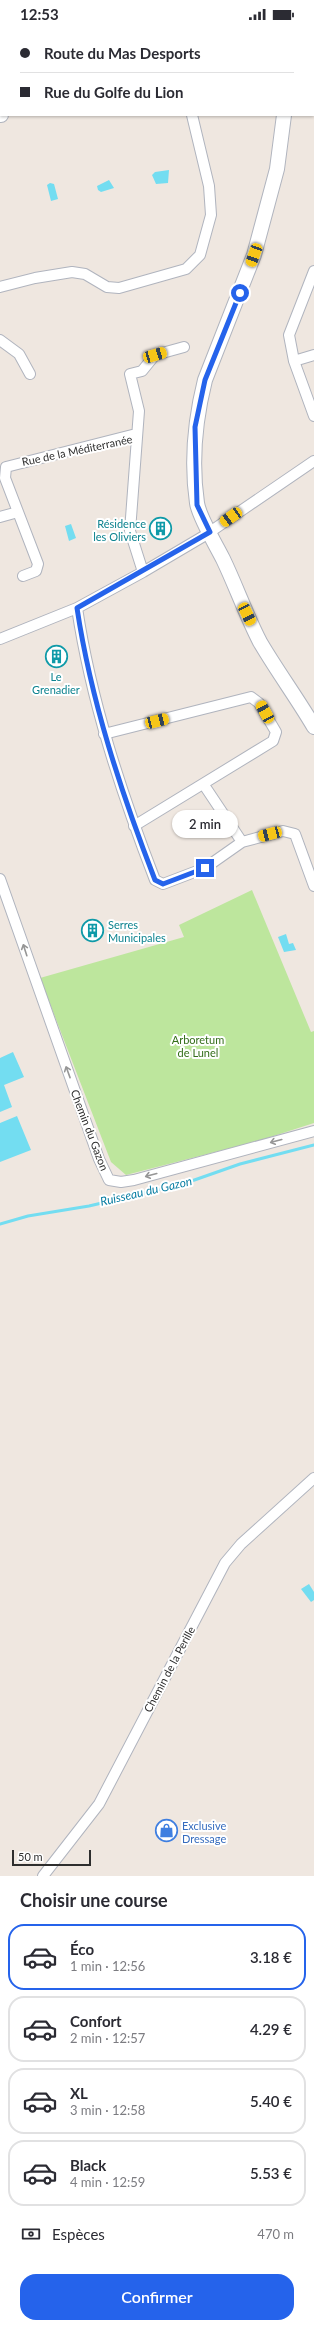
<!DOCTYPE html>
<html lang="fr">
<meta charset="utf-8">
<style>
:root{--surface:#fff;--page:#f7f7f7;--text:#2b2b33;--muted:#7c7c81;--line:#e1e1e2;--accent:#2563eb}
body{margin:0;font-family:Lato,sans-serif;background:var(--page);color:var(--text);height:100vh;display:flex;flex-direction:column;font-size:15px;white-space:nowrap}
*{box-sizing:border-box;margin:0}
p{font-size:13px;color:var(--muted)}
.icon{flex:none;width:22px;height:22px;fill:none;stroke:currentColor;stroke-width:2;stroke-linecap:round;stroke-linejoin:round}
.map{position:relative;height:1848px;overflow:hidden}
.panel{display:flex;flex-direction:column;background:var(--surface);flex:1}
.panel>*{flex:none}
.guide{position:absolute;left:0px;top:0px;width:314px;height:88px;box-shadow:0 1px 3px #0004;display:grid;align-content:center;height:88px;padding:0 20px;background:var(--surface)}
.scale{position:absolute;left:12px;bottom:10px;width:79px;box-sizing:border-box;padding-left:4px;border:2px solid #2e2e2e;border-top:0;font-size:11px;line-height:14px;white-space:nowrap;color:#2e2e2e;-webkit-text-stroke:3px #fff;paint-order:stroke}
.end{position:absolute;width:18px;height:18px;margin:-9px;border:5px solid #2563eb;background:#fff;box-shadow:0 0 0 2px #fff}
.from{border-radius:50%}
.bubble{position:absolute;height:28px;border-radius:14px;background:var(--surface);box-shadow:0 1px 3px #0004;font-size:13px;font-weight:600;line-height:28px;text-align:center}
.car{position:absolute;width:12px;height:24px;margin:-12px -6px;border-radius:5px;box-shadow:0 0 3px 1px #0007;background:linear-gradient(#f5c518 24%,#345 0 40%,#f5c518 0 76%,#345 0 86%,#f5c518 0)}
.guide b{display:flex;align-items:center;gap:14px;height:38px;font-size:15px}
.guide b+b{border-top:1px solid var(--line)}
.guide i{width:10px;height:10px;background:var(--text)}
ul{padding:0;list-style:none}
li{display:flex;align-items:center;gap:12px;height:66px;margin:0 8px 6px;padding:0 12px;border:2px solid var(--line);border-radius:16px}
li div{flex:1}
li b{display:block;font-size:15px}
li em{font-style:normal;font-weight:600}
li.active{border-color:var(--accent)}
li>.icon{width:36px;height:36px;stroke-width:1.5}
h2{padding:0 20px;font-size:18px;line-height:48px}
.pay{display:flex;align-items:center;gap:10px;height:44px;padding:0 20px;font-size:15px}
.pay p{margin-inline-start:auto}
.cta{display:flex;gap:8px;margin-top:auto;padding:8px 20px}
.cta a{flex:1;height:46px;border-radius:16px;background:var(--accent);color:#fff;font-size:16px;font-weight:600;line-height:46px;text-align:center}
.status{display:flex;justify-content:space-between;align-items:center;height:28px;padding:0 20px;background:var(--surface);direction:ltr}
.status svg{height:11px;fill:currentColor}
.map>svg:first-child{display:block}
.green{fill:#bde69d}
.water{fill:#73ddf1}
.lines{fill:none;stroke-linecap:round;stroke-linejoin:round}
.stream{stroke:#73ddf1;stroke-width:3}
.street-casing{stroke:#b0b4be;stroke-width:12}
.secondary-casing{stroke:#b0b4be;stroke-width:16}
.street{stroke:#fff;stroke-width:10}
.secondary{stroke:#fff;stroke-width:14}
.oneway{stroke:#969696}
.route{stroke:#2563eb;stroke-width:5}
.labels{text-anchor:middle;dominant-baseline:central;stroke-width:4;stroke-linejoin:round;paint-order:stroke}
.street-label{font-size:11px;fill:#2e2e2e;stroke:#fff}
.culture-label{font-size:11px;fill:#0d838f;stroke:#fff;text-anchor:end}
.park-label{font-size:11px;fill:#346e1a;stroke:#fff}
.shop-label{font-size:11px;fill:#366cbe;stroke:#fff;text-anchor:start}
.water-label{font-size:12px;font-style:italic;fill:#0b7fa4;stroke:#fff}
</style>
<div class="status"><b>12:53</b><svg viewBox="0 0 49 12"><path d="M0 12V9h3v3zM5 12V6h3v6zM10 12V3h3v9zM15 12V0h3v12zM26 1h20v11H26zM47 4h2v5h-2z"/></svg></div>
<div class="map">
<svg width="314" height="1848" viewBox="0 0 314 1848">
<rect width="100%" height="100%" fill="#efe7e0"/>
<path class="green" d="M 252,862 L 311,1004 L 314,1003 L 314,1095 L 258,1113 L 126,1147 L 111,1134 L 40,950 L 184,909 L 179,897 Z"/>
<path class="water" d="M 169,142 L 168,155 L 156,156 L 152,147 L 155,144 Z
M 109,152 L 114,160 L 101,164 L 98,162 L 97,158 Z
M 50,155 L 54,156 L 58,171 L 51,173 L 47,157 Z
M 71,496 L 76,510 L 69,513 L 65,498 Z
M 286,906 L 289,916 L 293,915 L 296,922 L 284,924 L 278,909 Z
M 13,1024 L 24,1049 L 4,1057 L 12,1079 L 0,1084 L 0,1030 Z
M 17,1088 L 31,1122 L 0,1134 L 0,1095 Z
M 309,1556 L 314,1564 L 314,1572 L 311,1574 L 301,1561 Z"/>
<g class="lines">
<path class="stream" d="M 0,1196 L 28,1188 L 89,1178 L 183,1156 L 240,1136 L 314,1117"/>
<defs>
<path id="street" d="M 92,0 L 93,1
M 205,0 L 206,1
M 191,1 L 191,0
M 313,31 L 314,31
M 313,41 L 314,41
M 314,243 L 289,307 L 294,333 L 314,388
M 0,259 L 35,250 L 72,244 L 85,246 L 107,259 L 119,260 L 186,241 L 200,227 L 211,187 L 209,158 L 192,87
M 0,312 L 19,326 L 30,346
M 294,333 L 314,327
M 0,489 L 18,484
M 143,544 L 130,503 L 139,383 L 130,346 L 142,343 L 155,327 L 184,319
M 23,548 L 36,543 L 38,536 L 5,450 L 6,439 L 136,406
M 77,580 C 91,673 121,764 155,852 L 163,856 L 205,840 L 242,814 L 283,803 L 295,806 L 314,858
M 0,611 L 77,580 L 143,544 L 204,508 L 314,433
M 104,706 L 251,669 L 259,675 L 276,704 L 273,713 L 134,798
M 204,757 L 242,814
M 0,851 L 99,1131 L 109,1152 L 121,1154 L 134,1152 L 314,1103
M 43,1848 L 99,1776 L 225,1535 L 241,1516 L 314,1450"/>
<path id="secondary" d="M 294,0 L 294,1
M 0,87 L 1,87
M 284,87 L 277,141 L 254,227 L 205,352 C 195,392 191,434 197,475 C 199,489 216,517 223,531 C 236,558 246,587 260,614 C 277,643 297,670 314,699"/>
</defs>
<use href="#street" class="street-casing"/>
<use href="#secondary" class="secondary-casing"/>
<use href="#street" class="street"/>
<use href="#secondary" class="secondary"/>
</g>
<defs><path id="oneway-shaft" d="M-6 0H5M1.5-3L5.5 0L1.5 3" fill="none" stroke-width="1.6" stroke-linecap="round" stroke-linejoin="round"/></defs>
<g class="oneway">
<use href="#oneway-shaft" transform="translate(25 922) rotate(-108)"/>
<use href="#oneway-shaft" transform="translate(68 1044) rotate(-110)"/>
<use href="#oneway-shaft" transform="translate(276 1113) rotate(165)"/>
<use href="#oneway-shaft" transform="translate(151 1147) rotate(165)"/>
</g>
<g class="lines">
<path class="route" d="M 205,840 L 163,856 L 155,852 C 121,764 91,673 77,580 L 210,504 L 197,477 L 195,399 L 205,352 L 240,265"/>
</g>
<defs>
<symbol id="building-ring" viewBox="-11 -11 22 22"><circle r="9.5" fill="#fff" stroke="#0f9aa8" stroke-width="1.5"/><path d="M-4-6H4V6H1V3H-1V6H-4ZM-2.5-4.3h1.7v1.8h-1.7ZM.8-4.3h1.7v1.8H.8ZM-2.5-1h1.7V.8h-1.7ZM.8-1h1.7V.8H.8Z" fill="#0f9aa8"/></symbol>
<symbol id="shop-ring" viewBox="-11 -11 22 22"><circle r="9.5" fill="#fff" stroke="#3f7fe0" stroke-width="1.5"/><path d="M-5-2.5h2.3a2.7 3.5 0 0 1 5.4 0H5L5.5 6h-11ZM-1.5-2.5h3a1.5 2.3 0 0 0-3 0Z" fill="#3f7fe0"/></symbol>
</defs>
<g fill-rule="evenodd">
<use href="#building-ring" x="148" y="488" width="25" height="25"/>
<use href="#building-ring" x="44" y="616" width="25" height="25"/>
<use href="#building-ring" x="80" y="890" width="25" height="25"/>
<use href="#shop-ring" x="154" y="1790" width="25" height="25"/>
</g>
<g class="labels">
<g class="street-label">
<text transform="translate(77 422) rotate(-12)">Rue de la Méditerranée</text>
<text transform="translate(90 1102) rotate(69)">Chemin du Gazon</text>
<text transform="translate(169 1641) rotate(-62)">Chemin de la Perille</text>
</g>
<g class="culture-label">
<text x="146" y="495">Résidence<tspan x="146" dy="13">les Oliviers</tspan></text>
<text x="56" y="648" text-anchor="middle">Le<tspan x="56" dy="13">Grenadier</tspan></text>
<text x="108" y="896" text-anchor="start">Serres<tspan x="108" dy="13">Municipales</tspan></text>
</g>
<g class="park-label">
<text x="198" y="1011">Arboretum<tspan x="198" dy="13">de Lunel</tspan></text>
</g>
<g class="shop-label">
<text x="182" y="1797">Exclusive<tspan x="182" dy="13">Dressage</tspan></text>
</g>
<g class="water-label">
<text transform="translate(146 1163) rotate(-13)">Ruisseau du Gazon</text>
</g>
</g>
</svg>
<div class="scale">50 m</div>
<i class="end from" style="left:240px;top:265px"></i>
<i class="end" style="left:205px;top:840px"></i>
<div class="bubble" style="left:172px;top:782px;width:66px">2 min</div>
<i class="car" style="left:254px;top:227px;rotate:200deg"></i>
<i class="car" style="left:155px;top:327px;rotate:74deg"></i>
<i class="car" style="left:231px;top:489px;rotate:235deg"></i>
<i class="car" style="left:247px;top:586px;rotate:154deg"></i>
<i class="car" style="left:265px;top:684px;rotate:331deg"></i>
<i class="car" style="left:157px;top:693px;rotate:76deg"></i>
<i class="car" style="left:270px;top:806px;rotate:255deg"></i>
<div class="guide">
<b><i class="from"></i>Route du Mas Desports</b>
<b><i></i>Rue du Golfe du Lion</b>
</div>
</div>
<section class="panel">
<h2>Choisir une course</h2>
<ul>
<li class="active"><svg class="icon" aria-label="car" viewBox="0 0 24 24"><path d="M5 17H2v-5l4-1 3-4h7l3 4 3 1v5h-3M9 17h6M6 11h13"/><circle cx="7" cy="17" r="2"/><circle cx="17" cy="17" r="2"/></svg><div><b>Éco</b><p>1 min · 12:56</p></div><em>3.18 €</em></li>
<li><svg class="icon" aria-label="car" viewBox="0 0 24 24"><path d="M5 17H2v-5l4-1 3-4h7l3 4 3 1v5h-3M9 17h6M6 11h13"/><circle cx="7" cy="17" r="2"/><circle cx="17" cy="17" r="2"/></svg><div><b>Confort</b><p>2 min · 12:57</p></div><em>4.29 €</em></li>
<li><svg class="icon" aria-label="car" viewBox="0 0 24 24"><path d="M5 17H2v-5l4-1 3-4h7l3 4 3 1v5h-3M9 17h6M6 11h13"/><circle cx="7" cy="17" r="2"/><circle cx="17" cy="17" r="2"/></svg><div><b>XL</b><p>3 min · 12:58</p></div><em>5.40 €</em></li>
<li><svg class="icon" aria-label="car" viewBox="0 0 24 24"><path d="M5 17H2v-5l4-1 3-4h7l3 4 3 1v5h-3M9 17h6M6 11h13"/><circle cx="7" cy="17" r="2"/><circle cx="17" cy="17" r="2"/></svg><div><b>Black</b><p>4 min · 12:59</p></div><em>5.53 €</em></li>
</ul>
<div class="pay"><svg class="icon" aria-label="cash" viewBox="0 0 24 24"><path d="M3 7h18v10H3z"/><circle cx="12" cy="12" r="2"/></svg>Espèces<p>470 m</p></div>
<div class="cta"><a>Confirmer</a></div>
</section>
